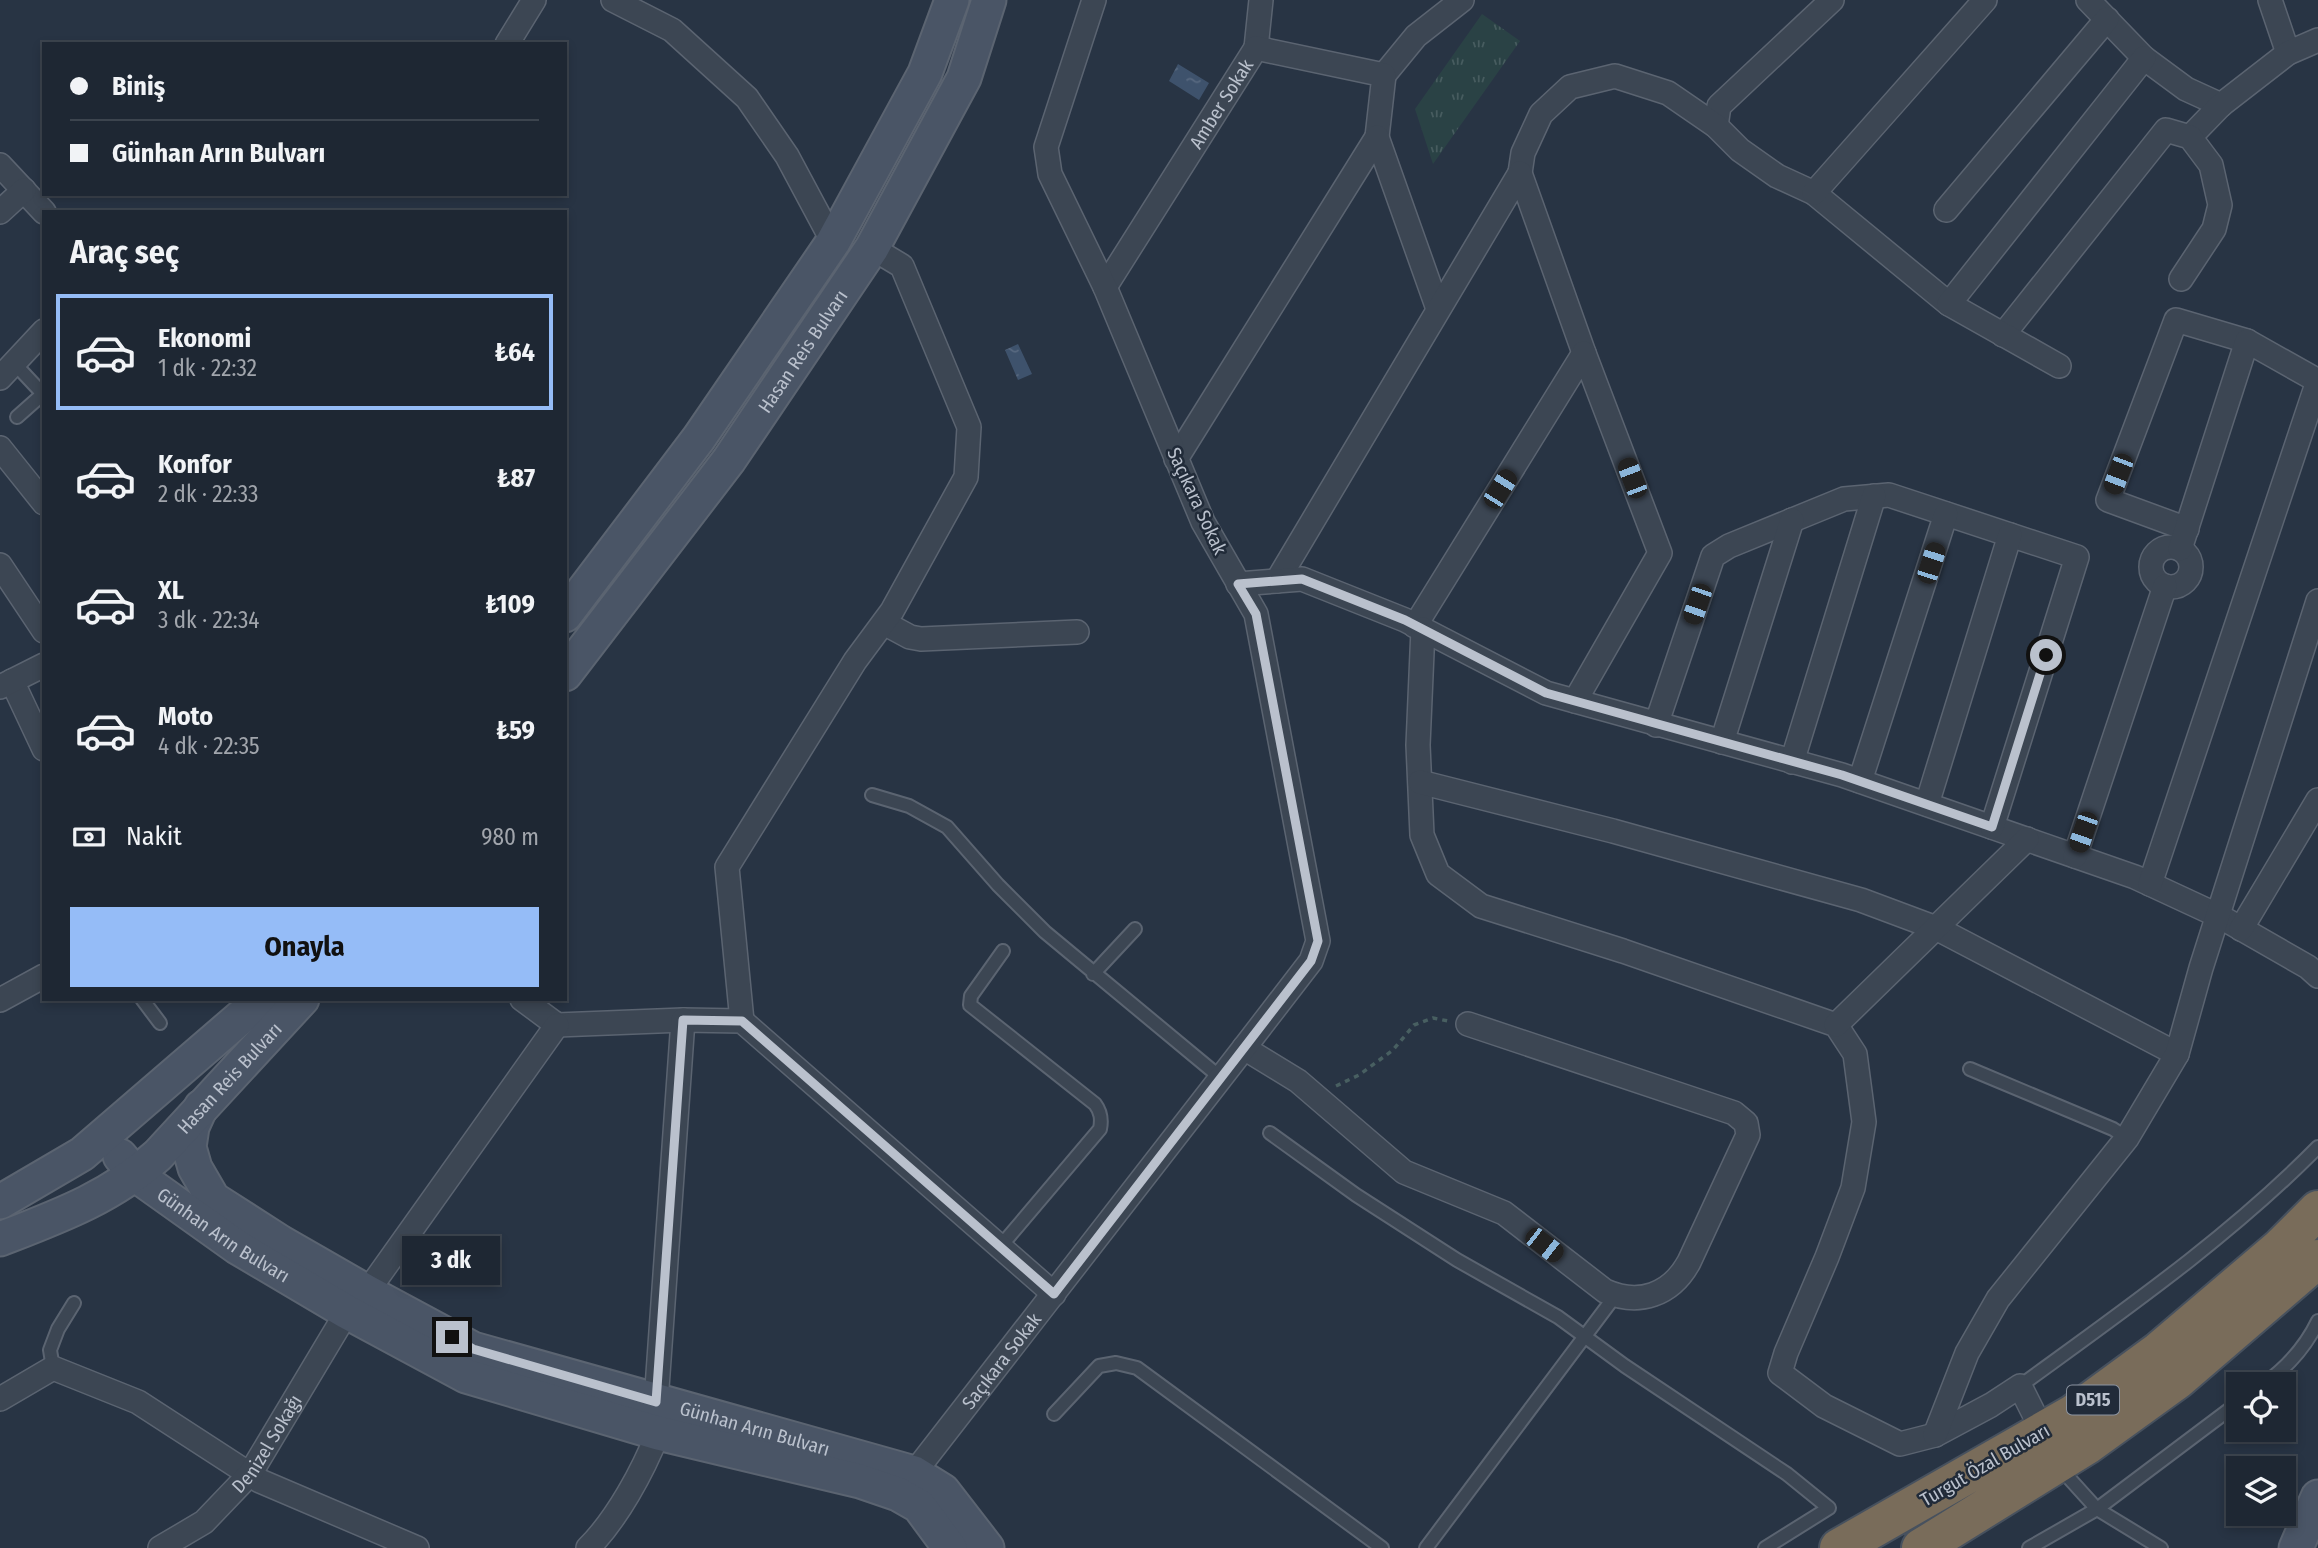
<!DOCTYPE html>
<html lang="tr">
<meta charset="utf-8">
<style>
:root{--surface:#1e2733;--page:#2b333f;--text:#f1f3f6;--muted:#a1a5ac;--line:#3c444e;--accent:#95bcf7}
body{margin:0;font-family:"Fira Sans Condensed",sans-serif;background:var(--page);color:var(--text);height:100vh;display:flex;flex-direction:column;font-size:26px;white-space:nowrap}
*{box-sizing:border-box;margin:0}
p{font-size:23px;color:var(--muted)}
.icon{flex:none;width:38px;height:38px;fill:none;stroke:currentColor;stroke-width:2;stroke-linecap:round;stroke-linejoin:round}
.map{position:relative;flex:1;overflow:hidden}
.drawer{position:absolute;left:42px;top:210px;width:525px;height:791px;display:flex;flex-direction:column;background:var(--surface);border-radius:0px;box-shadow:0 4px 10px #0003,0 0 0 2px var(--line)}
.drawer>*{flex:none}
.banner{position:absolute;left:42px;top:42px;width:525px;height:154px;border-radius:0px;box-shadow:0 4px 10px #0003,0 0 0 2px var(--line);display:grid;align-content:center;height:154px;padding:0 28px;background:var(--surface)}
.fabs{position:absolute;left:2226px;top:1372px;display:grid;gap:14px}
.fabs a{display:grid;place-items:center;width:70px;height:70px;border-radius:0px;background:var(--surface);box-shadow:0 4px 10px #0003,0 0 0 2px var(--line);font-size:35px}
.end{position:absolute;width:32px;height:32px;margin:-16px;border:9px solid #bac1cd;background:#111;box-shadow:0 0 0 4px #111}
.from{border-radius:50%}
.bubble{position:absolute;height:49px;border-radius:0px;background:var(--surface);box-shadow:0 4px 10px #0003,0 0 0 2px var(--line);font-size:23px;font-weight:700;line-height:49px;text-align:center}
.car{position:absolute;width:21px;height:42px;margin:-21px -10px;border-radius:9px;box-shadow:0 0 5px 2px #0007;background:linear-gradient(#222 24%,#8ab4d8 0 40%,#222 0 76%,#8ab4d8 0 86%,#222 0)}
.banner b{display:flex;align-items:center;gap:24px;height:66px;font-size:26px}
.banner b+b{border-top:2px solid var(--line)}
.banner i{width:18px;height:18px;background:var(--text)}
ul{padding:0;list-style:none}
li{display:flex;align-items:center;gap:21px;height:116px;margin:0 14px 10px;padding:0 14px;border:4px solid transparent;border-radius:0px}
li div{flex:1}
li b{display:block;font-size:26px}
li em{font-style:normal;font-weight:700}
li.current{border-color:var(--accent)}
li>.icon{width:63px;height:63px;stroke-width:1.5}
h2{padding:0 28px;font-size:32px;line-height:84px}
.pay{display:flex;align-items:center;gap:18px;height:77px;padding:0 28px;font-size:26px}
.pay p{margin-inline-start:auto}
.button{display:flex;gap:14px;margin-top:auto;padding:14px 28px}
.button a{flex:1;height:80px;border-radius:0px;background:var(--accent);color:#111;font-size:28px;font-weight:700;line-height:80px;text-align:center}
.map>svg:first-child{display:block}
.park{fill:url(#park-tufts)}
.water{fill:url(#water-ripples)}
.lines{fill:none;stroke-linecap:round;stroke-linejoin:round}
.lane-casing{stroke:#5b6471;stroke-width:16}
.street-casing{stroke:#5b6471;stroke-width:26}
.secondary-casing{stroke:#5b6471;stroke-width:37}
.highway-casing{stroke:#47515e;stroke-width:42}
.path{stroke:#485f61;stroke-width:3.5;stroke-dasharray:5 5;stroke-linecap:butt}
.lane{stroke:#3c4653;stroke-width:12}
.street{stroke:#3c4653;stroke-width:23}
.secondary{stroke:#4a5566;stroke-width:33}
.highway{stroke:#796c5a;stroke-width:38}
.route{stroke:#bac1cd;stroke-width:9}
.labels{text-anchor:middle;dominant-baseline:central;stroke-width:5;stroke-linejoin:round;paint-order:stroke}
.shield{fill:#212b39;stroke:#8c94a1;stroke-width:2}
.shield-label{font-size:18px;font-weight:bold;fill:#bac1cd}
.street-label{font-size:19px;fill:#bac1cd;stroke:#212b39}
</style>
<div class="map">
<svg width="2318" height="1548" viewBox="0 0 2318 1548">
<defs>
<pattern id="park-tufts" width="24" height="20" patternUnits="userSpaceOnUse" patternTransform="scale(1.75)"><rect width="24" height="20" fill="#2a4245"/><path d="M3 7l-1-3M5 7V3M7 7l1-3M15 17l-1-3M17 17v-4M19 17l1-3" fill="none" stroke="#475c5f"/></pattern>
<pattern id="water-ripples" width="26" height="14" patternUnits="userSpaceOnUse" patternTransform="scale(1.75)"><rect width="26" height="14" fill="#3e526c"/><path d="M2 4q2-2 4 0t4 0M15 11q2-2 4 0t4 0" fill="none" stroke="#586980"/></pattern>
</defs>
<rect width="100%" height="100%" fill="#283444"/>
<path class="park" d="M 1482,14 L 1520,41 L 1433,164 L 1415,109 Z"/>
<path class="water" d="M 1178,64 L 1209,83 L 1199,100 L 1169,81 Z
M 1018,344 L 1032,374 L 1018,380 L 1005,350 Z"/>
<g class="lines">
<defs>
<path id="lane" d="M 14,363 L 43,394
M 17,417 L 44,393
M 872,795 L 909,806 L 947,827 L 998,885 L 1045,932 L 1221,1078
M 1093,974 L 1135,929
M 142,999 L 160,1023
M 1970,1069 L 2113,1129 L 2127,1138
M 1270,1133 L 1356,1195 L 1457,1260 L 1558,1317 L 1625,1366 L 1787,1474 L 1829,1508 L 1765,1548
M 1000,1247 L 1100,1129 C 1102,1119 1101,1112 1095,1104 L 970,1005 L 971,996 L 1003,951
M 53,1368 L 50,1350 L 58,1329 L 74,1303
M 2264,1384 C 2286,1368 2306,1346 2318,1321
M 2020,1386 C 2123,1311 2228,1238 2318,1147
M 1054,1414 L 1099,1366 L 1116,1363 L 1137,1368 L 1382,1548
M 2059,1467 L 2097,1509 L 2161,1548
M 1426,1548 L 1615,1296
M 2029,1548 L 2097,1509 L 2238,1403"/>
<g id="street">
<path d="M 613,0 L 672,30 L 747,98 L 787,156 L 833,242"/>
<path d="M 2088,0 L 2144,58 L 2186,89 L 2221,105"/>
<path d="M 2270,0 L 2288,53"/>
<path d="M 507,44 L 534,0"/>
<path d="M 1256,48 L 1261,0"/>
<path d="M 1384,75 L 1416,36 L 1462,0"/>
<path d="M 1716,126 L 1719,106 L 1832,0"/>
<path d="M 2190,137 L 2221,105 L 2288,53 L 2318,40"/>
<path d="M 0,165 L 44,212"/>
<path d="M 1520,173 L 1523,153 L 1541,114 L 1570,87 L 1615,76 L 1668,93 L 1716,126 L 1740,150 L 1777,176 L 1814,193 L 1949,304"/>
<path d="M 1814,193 L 1985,0"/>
<path d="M 1946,210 L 2107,19"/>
<path d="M 0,212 L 24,190"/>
<path id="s1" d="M 1105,287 L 1256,48 L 1384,75 L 1377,137"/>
<path d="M 2003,335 L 2166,130 L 2190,137 L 2211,165 L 2220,205 L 2214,229 L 2181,279"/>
<path d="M 2059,366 L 1949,304 L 2144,58"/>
<path d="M 0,378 L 44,331"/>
<path d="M 0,448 L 44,503"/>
<path d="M 1176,459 L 1377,137 L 1438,309"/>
<path d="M 2187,529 L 2108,500 L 2176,320 L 2247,341"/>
<circle cx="2171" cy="567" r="20"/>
<path d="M 0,565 L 44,631"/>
<path d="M 1277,581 L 1520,173 L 1584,353"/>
<path d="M 1238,584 L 1302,579 L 1405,620 L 1546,693 L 1842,775 L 2135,877 L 2219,916 L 2308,967 L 2318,976"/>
<path d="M 884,623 L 910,637 L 921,639 L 1077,632"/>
<path d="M 1415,626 L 1584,353 L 1660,553 L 1575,701"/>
<path d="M 1423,629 L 1418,745 L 1422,835 L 1438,874 L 1481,906 L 1623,951 L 1836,1025 L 1855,1054 L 1864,1122 L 1853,1188 L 1827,1257 L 1786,1353 L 1780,1373 L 1824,1406 L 1900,1444 L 1935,1435 L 1991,1405 L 2020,1386 L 2043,1432"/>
<path d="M 12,681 L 44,749"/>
<path d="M 0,687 L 44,665"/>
<path d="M 1656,725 L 1713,556 L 1729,546 L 1844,499 L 1889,495 L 2077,557 L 1992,827"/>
<path d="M 1722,742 L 1792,520"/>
<path d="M 1792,762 L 1874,496"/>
<path d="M 1860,781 L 1946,514"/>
<path d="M 1420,782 L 1613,831 L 1861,900 L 1936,928 L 2177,1054"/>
<path d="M 1927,804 L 2010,535"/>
<path d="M 2075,856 L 2165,586"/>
<path d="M 2150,884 L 2318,381 L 2247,341 L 2180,549"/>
<path d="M 2241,929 L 2318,800"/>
<path d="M 522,999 L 557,1025 L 683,1020 L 742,1021 L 1054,1294"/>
<path d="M 0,1000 L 44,976"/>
<path d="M 742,1021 L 727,867 L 855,661 L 892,611 L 966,477 L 969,427 L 902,266 L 872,248"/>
<path d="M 1836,1025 L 2027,839"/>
<path d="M 1244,1048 L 1298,1081 L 1404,1172 L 1504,1213 L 1605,1291 C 1639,1306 1671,1295 1689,1262 L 1748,1135 L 1746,1123 L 1734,1113 L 1468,1024"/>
<path d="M 367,1292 L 557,1025"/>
<path d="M 0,1399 L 53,1368 L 138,1402 L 260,1481 L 417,1548"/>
<path d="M 656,1402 L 683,1020"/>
<path d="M 1935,1435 L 1967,1353 L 1998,1299 L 2127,1138 L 2177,1054 L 2201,968 L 2318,601"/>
<path id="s2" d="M 914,1473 L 1244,1048 L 1311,961 L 1318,941 L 1256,614 L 1203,522 L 1105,287 L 1050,174 L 1046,147 L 1094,0"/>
<path id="s3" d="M 160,1548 L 204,1522 L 250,1474 L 347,1312"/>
<path d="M 588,1548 C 617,1519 643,1471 658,1433"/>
</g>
<g id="secondary">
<path d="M 565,615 L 699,438 L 833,242 L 925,73 L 952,0"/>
<path id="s4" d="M 565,674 L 729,460 L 872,248 L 964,78 L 989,0"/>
<path id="s5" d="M 201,1107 L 192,1127 L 189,1147 L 195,1168 L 213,1199 L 280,1242 L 367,1292 L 473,1349 L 914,1473 L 943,1491 L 987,1548"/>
<path id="s6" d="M 120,1156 L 136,1175 L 237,1247 L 347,1312 L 466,1376 L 658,1433 L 860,1481 L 898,1494 L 919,1506 L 950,1548"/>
<path d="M 0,1202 L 82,1154 L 262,999"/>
<path id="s7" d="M 0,1239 C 57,1217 112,1197 158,1155 L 302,999"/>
<path d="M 2296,1548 L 2318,1497"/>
</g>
<path id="highway" d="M 1839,1548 L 2073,1414 L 2159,1351 L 2280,1248 L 2318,1210
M 1921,1548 L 2087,1445 L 2177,1380 L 2318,1259"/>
</defs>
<use href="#lane" class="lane-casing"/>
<use href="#street" class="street-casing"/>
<use href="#secondary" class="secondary-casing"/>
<use href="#highway" class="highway-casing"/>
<path class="path" d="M 1336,1086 L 1359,1075 L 1393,1050 L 1414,1025 L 1433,1018 L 1448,1021"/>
<use href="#lane" class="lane"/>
<use href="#street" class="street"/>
<use href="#secondary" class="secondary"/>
<use href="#highway" class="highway"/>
</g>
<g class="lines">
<path class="route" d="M 452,1337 L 473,1349 L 656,1402 L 683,1020 L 742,1021 L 1054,1294 L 1311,961 L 1318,941 L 1256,614 L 1238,584 L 1302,579 L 1405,620 L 1546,693 L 1842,775 L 1992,827 L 2046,655"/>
</g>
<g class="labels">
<rect class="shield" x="2067" y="1385.5" width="52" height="29" rx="5"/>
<g class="shield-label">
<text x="2093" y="1400">D515</text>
</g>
<g class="street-label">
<text stroke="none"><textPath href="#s1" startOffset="217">Amber Sokak</textPath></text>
<text stroke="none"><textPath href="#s4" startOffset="401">Hasan Reis Bulvarı</textPath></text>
<text transform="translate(1197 501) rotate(65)">Saçıkara Sokak</text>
<text stroke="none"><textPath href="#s7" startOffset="285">Hasan Reis Bulvarı</textPath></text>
<text stroke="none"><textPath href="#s6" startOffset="131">Günhan Arın Bulvarı</textPath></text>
<text stroke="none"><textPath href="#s2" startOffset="142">Saçıkara Sokak</textPath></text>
<text stroke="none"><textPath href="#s5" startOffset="693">Günhan Arın Bulvarı</textPath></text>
<text stroke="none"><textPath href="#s3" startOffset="152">Denizel Sokağı</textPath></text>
<text transform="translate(1985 1465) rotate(-30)">Turgut Özal Bulvarı</text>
</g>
</g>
</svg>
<div class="fabs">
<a><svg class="icon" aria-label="locate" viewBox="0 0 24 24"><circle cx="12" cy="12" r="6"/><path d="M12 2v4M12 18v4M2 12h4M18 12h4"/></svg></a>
<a><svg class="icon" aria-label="layers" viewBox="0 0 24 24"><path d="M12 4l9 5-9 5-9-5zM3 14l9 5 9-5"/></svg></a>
</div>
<i class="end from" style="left:2046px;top:655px"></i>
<i class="end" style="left:452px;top:1337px"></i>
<div class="bubble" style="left:402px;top:1236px;width:98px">3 dk</div>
<i class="car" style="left:2118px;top:474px;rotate:201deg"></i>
<i class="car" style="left:1632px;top:478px;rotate:339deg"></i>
<i class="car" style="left:1500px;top:489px;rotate:32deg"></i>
<i class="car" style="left:1931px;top:563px;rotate:18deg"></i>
<i class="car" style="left:1697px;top:604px;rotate:199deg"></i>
<i class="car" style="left:2083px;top:832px;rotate:199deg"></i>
<i class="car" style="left:1544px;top:1245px;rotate:128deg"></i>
<div class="banner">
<b><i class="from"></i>Biniş</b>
<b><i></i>Günhan Arın Bulvarı</b>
</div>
<section class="drawer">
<h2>Araç seç</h2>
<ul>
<li class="current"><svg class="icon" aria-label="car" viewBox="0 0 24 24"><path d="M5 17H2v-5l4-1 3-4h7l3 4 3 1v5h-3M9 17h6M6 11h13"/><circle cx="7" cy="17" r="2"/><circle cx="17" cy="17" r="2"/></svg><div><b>Ekonomi</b><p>1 dk · 22:32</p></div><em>₺64</em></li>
<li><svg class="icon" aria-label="car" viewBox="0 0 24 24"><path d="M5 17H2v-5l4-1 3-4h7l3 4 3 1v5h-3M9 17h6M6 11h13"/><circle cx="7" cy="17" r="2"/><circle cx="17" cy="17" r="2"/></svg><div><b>Konfor</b><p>2 dk · 22:33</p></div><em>₺87</em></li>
<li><svg class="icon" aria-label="car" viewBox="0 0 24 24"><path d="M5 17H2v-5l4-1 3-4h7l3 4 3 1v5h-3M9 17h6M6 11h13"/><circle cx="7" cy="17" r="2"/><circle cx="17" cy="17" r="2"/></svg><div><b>XL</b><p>3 dk · 22:34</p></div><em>₺109</em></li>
<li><svg class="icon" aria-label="car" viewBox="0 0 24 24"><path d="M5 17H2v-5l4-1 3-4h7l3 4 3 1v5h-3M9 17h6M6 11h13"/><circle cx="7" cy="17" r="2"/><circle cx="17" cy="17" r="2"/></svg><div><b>Moto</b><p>4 dk · 22:35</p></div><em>₺59</em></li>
</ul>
<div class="pay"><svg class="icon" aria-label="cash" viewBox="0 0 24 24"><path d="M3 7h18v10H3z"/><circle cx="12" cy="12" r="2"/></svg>Nakit<p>980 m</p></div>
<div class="button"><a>Onayla</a></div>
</section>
</div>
